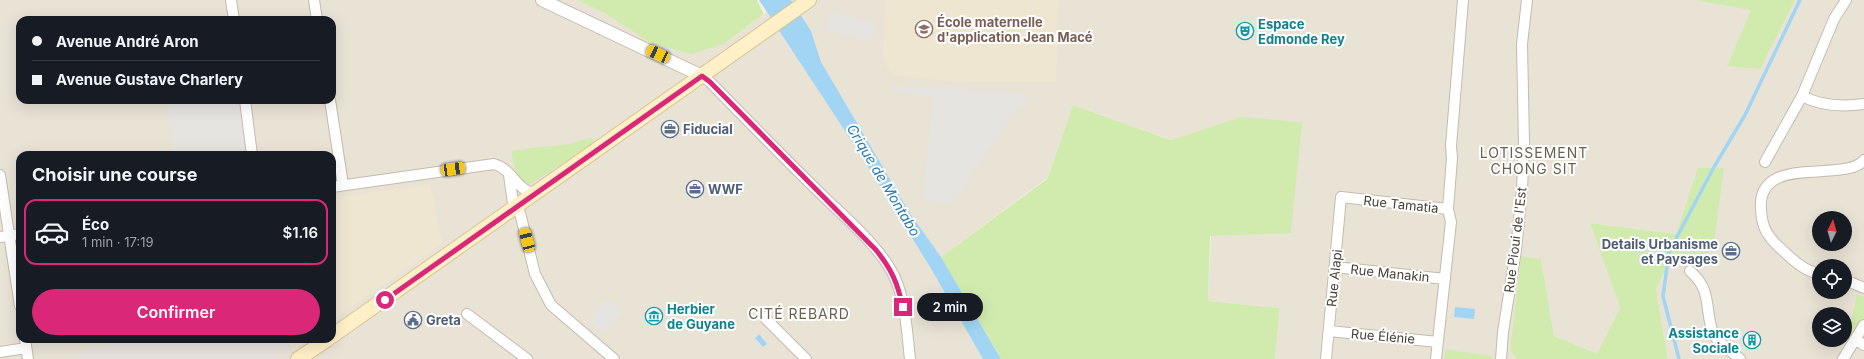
<!DOCTYPE html>
<html lang="fr">
<meta charset="utf-8">
<style>
:root{--surface:#171b24;--page:#242831;--text:#f1f3f6;--muted:#9ea1a6;--line:#363941;--accent:#db2777}
body{margin:0;font-family:Inter,sans-serif;background:var(--page);color:var(--text);height:100vh;display:flex;flex-direction:column;font-size:15px;white-space:nowrap}
*{box-sizing:border-box;margin:0}
p{font-size:13px;color:var(--muted)}
.icon{flex:none;width:22px;height:22px;fill:none;stroke:currentColor;stroke-width:2;stroke-linecap:round;stroke-linejoin:round}
.map{position:relative;flex:1;overflow:hidden}
.drawer{position:absolute;left:16px;top:151px;width:320px;height:192px;display:flex;flex-direction:column;background:var(--surface);border-radius:12px;box-shadow:0 4px 16px #0002}
.drawer>*{flex:none}
.guide{position:absolute;left:16px;top:16px;width:320px;height:88px;border-radius:12px;box-shadow:0 4px 16px #0002;display:grid;align-content:center;height:88px;padding:0 16px;background:var(--surface)}
.needle{width:26px;rotate:5deg}
.fabs{position:absolute;left:1812px;top:211px;display:grid;gap:8px}
.fabs a{display:grid;place-items:center;width:40px;height:40px;border-radius:50%;background:var(--surface);box-shadow:0 4px 16px #0002;font-size:20px}
.end{position:absolute;width:18px;height:18px;margin:-9px;border:5px solid #db2777;background:#fff;box-shadow:0 0 0 2px #fff}
.from{border-radius:50%}
.bubble{position:absolute;height:28px;border-radius:14px;background:var(--surface);box-shadow:0 4px 16px #0002;font-size:13px;font-weight:600;line-height:28px;text-align:center}
.car{position:absolute;width:12px;height:24px;margin:-12px -6px;border-radius:5px;box-shadow:0 0 3px 1px #0007;background:linear-gradient(#f5c518 24%,#345 0 40%,#f5c518 0 76%,#345 0 86%,#f5c518 0)}
.guide b{display:flex;align-items:center;gap:14px;height:38px;font-size:15px}
.guide b+b{border-top:1px solid var(--line)}
.guide i{width:10px;height:10px;background:var(--text)}
ul{padding:0;list-style:none}
li{display:flex;align-items:center;gap:12px;height:66px;margin:0 8px 6px;padding:0 8px;border:2px solid transparent;border-radius:12px}
li div{flex:1}
li b{display:block;font-size:15px}
li em{font-style:normal;font-weight:600}
li.on{border-color:var(--accent)}
li>.icon{width:36px;height:36px;stroke-width:1.5}
h2{padding:0 16px;font-size:18px;line-height:48px}
.cta{display:flex;gap:8px;margin-top:auto;padding:8px 16px}
.cta a{flex:1;height:46px;border-radius:24px;background:var(--accent);color:#fff;font-size:16px;font-weight:600;line-height:46px;text-align:center}
.map>svg:first-child{display:block}
.residential{fill:#e9e3d6;fill-rule:evenodd}
.industrial{fill:#e7e2dd}
.education{fill:#efe6d2}
.green{fill:#d1ebaf}
.parking{fill:#e6e4e0}
.water{fill:#a2d5f4}
.lines{fill:none;stroke-linecap:round;stroke-linejoin:round}
.stream{stroke:#a2d5f4;stroke-width:3.5}
.minor-casing{stroke:#c4bbad;stroke-width:12}
.tertiary-casing{stroke:#c4bbad;stroke-width:14}
.secondary-casing{stroke:#d7c596;stroke-width:16}
.minor{stroke:#fff;stroke-width:10}
.tertiary{stroke:#fff;stroke-width:12}
.secondary{stroke:#fff0c8;stroke-width:14}
.route{stroke:#db2777;stroke-width:5}
.labels{text-anchor:middle;dominant-baseline:central;stroke-width:4;stroke-linejoin:round;paint-order:stroke}
.education-label{font-size:13px;font-weight:bold;fill:#785e54;stroke:#fff;text-anchor:start}
.culture-label{font-size:13px;font-weight:bold;fill:#0d838f;stroke:#fff;text-anchor:start}
.service-label{font-size:13px;font-weight:bold;fill:#4e5e75;stroke:#fff;text-anchor:start}
.street-label{font-size:13px;fill:#494136;stroke:#fff}
.neighbourhood-label{font-size:14px;letter-spacing:1px;fill:#6c5f4d;stroke:#fff}
.water-label{font-size:14px;font-style:italic;fill:#287bb2;stroke:#fff}
</style>
<div class="map">
<svg width="1864" height="359" viewBox="0 0 1864 359">
<rect width="100%" height="100%" fill="#f5f1e8"/>
<path class="residential" d="M 0,0 L 577,0 L 606,14 L 724,44 L 783,0 L 1864,0 L 1864,359 L 1668,359 L 1656,289 L 1668,266 L 1724,168 L 1699,168 L 1676,234 L 1590,223 L 1620,308 L 1597,355 L 1554,336 L 1541,259 L 1510,351 L 1517,359 L 1492,359 L 1492,357 L 1445,350 L 1444,359 L 1275,359 L 1280,308 L 1208,301 L 1211,236 L 1240,117 L 1172,140 L 1073,105 L 1047,178 L 941,257 L 930,267 L 983,359 L 0,359 ZM 20,20 L 332,20 L 332,100 L 20,100 ZM 20,155 L 332,155 L 332,339 L 20,339 ZM 1819,218 L 1845,218 L 1845,244 L 1819,244 ZM 1819,266 L 1845,266 L 1845,292 L 1819,292 ZM 1819,314 L 1845,314 L 1845,340 L 1819,340 Z"/>
<path class="industrial" d="M 106,339 L 288,339 L 293,351 L 287,356 L 281,348 L 274,353 L 278,359 L 74,359 L 73,352 L 107,347 Z"/>
<path class="education" d="M 885,0 L 1058,0 L 1056,82 L 965,82 L 894,76 L 888,68 L 883,57 Z
M 430,184 L 442,244 L 332,321 L 332,198 Z
M 288,339 L 309,339 L 293,351 Z"/>
<path class="green" d="M 577,0 L 757,0 L 764,14 L 724,44 L 691,54 L 651,43 L 606,14 Z
M 1694,0 L 1795,0 L 1760,69 L 1727,66 L 1751,10 Z
M 1073,105 L 1171,140 L 1240,117 L 1302,122 L 1291,233 L 1210,236 L 1208,301 L 1280,308 L 1275,359 L 1001,359 L 941,257 L 1047,179 Z
M 592,137 L 595,143 L 527,186 C 516,175 513,167 512,151 L 539,147 L 569,144 Z
M 1698,168 L 1724,168 L 1713,251 L 1668,266 L 1656,289 L 1668,359 L 1517,359 L 1510,351 L 1521,256 L 1541,259 L 1554,336 L 1597,354 L 1620,308 L 1590,223 L 1676,234 Z
M 1857,294 L 1864,297 L 1864,319 L 1846,342 Z
M 1445,349 L 1492,356 L 1492,359 L 1444,359 Z"/>
<path class="parking" d="M 831,11 L 876,23 L 872,41 L 826,30 Z
M 895,85 L 1025,94 L 1025,108 L 1015,111 L 953,203 L 923,201 L 933,96 L 892,92 Z
M 166,100 L 238,100 L 247,155 L 175,155 Z
M 608,299 L 622,311 L 603,332 L 589,321 Z"/>
<path class="water" d="M 759,0 L 791,0 L 811,31 L 821,62 L 911,215 L 941,257 L 1001,359 L 983,359 L 930,267 L 864,160 Z
M 1455,307 L 1475,309 L 1474,319 L 1454,317 Z
M 759,334 L 767,344 L 763,347 L 755,338 Z"/>
<g class="lines">
<path class="stream" d="M 1679,359 L 1663,296 L 1669,252 L 1714,167 L 1745,115 L 1800,0"/>
<defs>
<path id="minor" d="M 231,0 L 234,20
M 314,0 L 317,20
M 702,76 L 710,82 C 746,119 782,156 819,192 C 843,216 882,248 895,278 C 906,303 907,333 910,359
M 1802,96 C 1821,106 1843,107 1864,104
M 245,100 L 252,155
M 330,100 L 343,185
M 1765,162 L 1802,96 L 1834,19 L 1846,0
M 0,175 L 20,306
M 509,175 L 513,203 L 520,213 L 535,274 L 551,305 L 614,359
M 332,187 L 494,164 C 513,169 515,190 536,194
M 1448,209 L 1452,158 L 1451,146 L 1463,0
M 0,237 L 20,234
M 1335,267 L 1445,279
M 1690,271 C 1713,291 1704,309 1713,333 C 1717,343 1732,351 1740,359
M 1819,274 C 1802,270 1791,258 1779,247 C 1767,236 1762,227 1761,210 C 1756,152 1845,184 1864,160
M 1845,280 L 1864,288
M 467,314 L 527,359
M 764,317 L 806,359
M 1329,331 L 1438,342
M 25,339 L 28,359
M 1855,339 L 1864,345
M 0,352 L 26,348
M 1326,359 L 1341,197 L 1448,209 L 1451,222 L 1436,359
M 1501,359 L 1503,332 L 1516,250 L 1522,190 L 1524,142 L 1522,44 L 1527,0
M 1843,359 L 1864,325"/>
<path id="tertiary" d="M 542,0 L 702,76"/>
<path id="secondary" d="M 332,336 L 809,0
M 298,359 L 328,339"/>
</defs>
<use href="#minor" class="minor-casing"/>
<use href="#tertiary" class="tertiary-casing"/>
<use href="#secondary" class="secondary-casing"/>
<use href="#minor" class="minor"/>
<use href="#tertiary" class="tertiary"/>
<use href="#secondary" class="secondary"/>
</g>
<g class="lines">
<path class="route" d="M 385,300 L 702,76 L 710,82 L 876,250 C 892,270 897,282 903,307"/>
</g>
<defs>
<symbol id="school-ring" viewBox="-11 -11 22 22"><circle r="9.5" fill="#fff" stroke="#8d6e63" stroke-width="1.5"/><path d="M0-5L7-2L0 1L-7-2ZM-4 1L0 2.5L4 1V4Q0 6-4 4Z" fill="#8d6e63"/></symbol>
<symbol id="theatre-ring" viewBox="-11 -11 22 22"><circle r="9.5" fill="#fff" stroke="#0f9aa8" stroke-width="1.5"/><path d="M-5-5.5Q0-4 5-5.5V0Q5 5 0 6Q-5 5-5 0ZM-3.3-2.5H-1v1.5H-3.3ZM1-2.5H3.3v1.5H1ZM-2.8 1Q0 5.5 2.8 1Z" fill="#0f9aa8"/></symbol>
<symbol id="office-ring" viewBox="-11 -11 22 22"><circle r="9.5" fill="#fff" stroke="#5c6f8a" stroke-width="1.5"/><path d="M-6-3h4V-5.5h4V-3h4V5H-6ZM-1-4.5V-3h2v-1.5ZM-6 0V1H6V0Z" fill="#5c6f8a"/></symbol>
<symbol id="museum-ring" viewBox="-11 -11 22 22"><circle r="9.5" fill="#fff" stroke="#0f9aa8" stroke-width="1.5"/><path d="M0-6L6-3V-2H-6V-3ZM-5-1h2V3h-2ZM-1-1h2V3h-2ZM3-1h2V3H3ZM-6 4H6V6H-6Z" fill="#0f9aa8"/></symbol>
<symbol id="civic-ring" viewBox="-11 -11 22 22"><circle r="9.5" fill="#fff" stroke="#5c6f8a" stroke-width="1.5"/><path d="M-.6-6.5H3V-4.5H.6V-3L4-1V1h2V6H-6V1h2V-1L-.6-3ZM-1.2 2.5V6h2.4V2.5Z" fill="#5c6f8a"/></symbol>
<symbol id="building-ring" viewBox="-11 -11 22 22"><circle r="9.5" fill="#fff" stroke="#0f9aa8" stroke-width="1.5"/><path d="M-4-6H4V6H1V3H-1V6H-4ZM-2.5-4.3h1.7v1.8h-1.7ZM.8-4.3h1.7v1.8H.8ZM-2.5-1h1.7V.8h-1.7ZM.8-1h1.7V.8H.8Z" fill="#0f9aa8"/></symbol>
</defs>
<g fill-rule="evenodd">
<use href="#school-ring" x="914" y="19" width="20" height="20"/>
<use href="#theatre-ring" x="1235" y="21" width="20" height="20"/>
<use href="#office-ring" x="660" y="119" width="20" height="20"/>
<use href="#office-ring" x="685" y="179" width="20" height="20"/>
<use href="#office-ring" x="1721" y="241" width="20" height="20"/>
<use href="#museum-ring" x="644" y="306" width="20" height="20"/>
<use href="#civic-ring" x="403" y="310" width="20" height="20"/>
<use href="#building-ring" x="1742" y="330" width="20" height="20"/>
</g>
<g class="labels">
<g class="education-label">
<text x="937" y="22">École maternelle<tspan x="937" dy="15">d'application Jean Macé</tspan></text>
</g>
<g class="culture-label">
<text x="1258" y="24">Espace<tspan x="1258" dy="15">Edmonde Rey</tspan></text>
<text x="667" y="309">Herbier<tspan x="667" dy="15">de Guyane</tspan></text>
<text x="1739" y="333" text-anchor="end">Assistance<tspan x="1739" dy="15">Sociale</tspan></text>
</g>
<g class="service-label">
<text x="683" y="129">Fiducial</text>
<text x="708" y="189">WWF</text>
<text x="1718" y="244" text-anchor="end">Details Urbanisme<tspan x="1718" dy="15">et Paysages</tspan></text>
<text x="426" y="320">Greta</text>
</g>
<g class="street-label">
<text transform="translate(1401 204) rotate(6)">Rue Tamatia</text>
<text transform="translate(1515 240) rotate(-83)">Rue Pioui de l'Est</text>
<text transform="translate(1390 273) rotate(6)">Rue Manakin</text>
<text transform="translate(1334 278) rotate(-84)">Rue Alapi</text>
<text transform="translate(1383 336) rotate(5)">Rue Élénie</text>
</g>
<g class="neighbourhood-label">
<text x="1534" y="152">LOTISSEMENT<tspan x="1534" dy="16">CHONG SIT</tspan></text>
<text x="799" y="313">CITÉ REBARD</text>
</g>
<g class="water-label">
<text transform="translate(884 180) rotate(59)">Crique de Montabo</text>
</g>
</g>
</svg>
<div class="fabs">
<a><svg class="needle" viewBox="-14 -14 28 28"><path d="M0-13l5 13h-10z" fill="#e53935"/><path d="M0 13l5-13h-10z" fill="#9ea1a6"/></svg></a>
<a><svg class="icon" aria-label="locate" viewBox="0 0 24 24"><circle cx="12" cy="12" r="6"/><path d="M12 2v4M12 18v4M2 12h4M18 12h4"/></svg></a>
<a><svg class="icon" aria-label="layers" viewBox="0 0 24 24"><path d="M12 4l9 5-9 5-9-5zM3 14l9 5 9-5"/></svg></a>
</div>
<i class="end from" style="left:385px;top:300px"></i>
<i class="end" style="left:903px;top:307px"></i>
<div class="bubble" style="left:917px;top:293px;width:66px">2 min</div>
<i class="car" style="left:658px;top:54px;rotate:295deg"></i>
<i class="car" style="left:453px;top:169px;rotate:82deg"></i>
<i class="car" style="left:527px;top:240px;rotate:345deg"></i>
<div class="guide">
<b><i class="from"></i>Avenue André Aron</b>
<b><i></i>Avenue Gustave Charlery</b>
</div>
<section class="drawer">
<h2>Choisir une course</h2>
<ul>
<li class="on"><svg class="icon" aria-label="car" viewBox="0 0 24 24"><path d="M5 17H2v-5l4-1 3-4h7l3 4 3 1v5h-3M9 17h6M6 11h13"/><circle cx="7" cy="17" r="2"/><circle cx="17" cy="17" r="2"/></svg><div><b>Éco</b><p>1 min · 17:19</p></div><em>$1.16</em></li>
</ul>
<div class="cta"><a>Confirmer</a></div>
</section>
</div>
